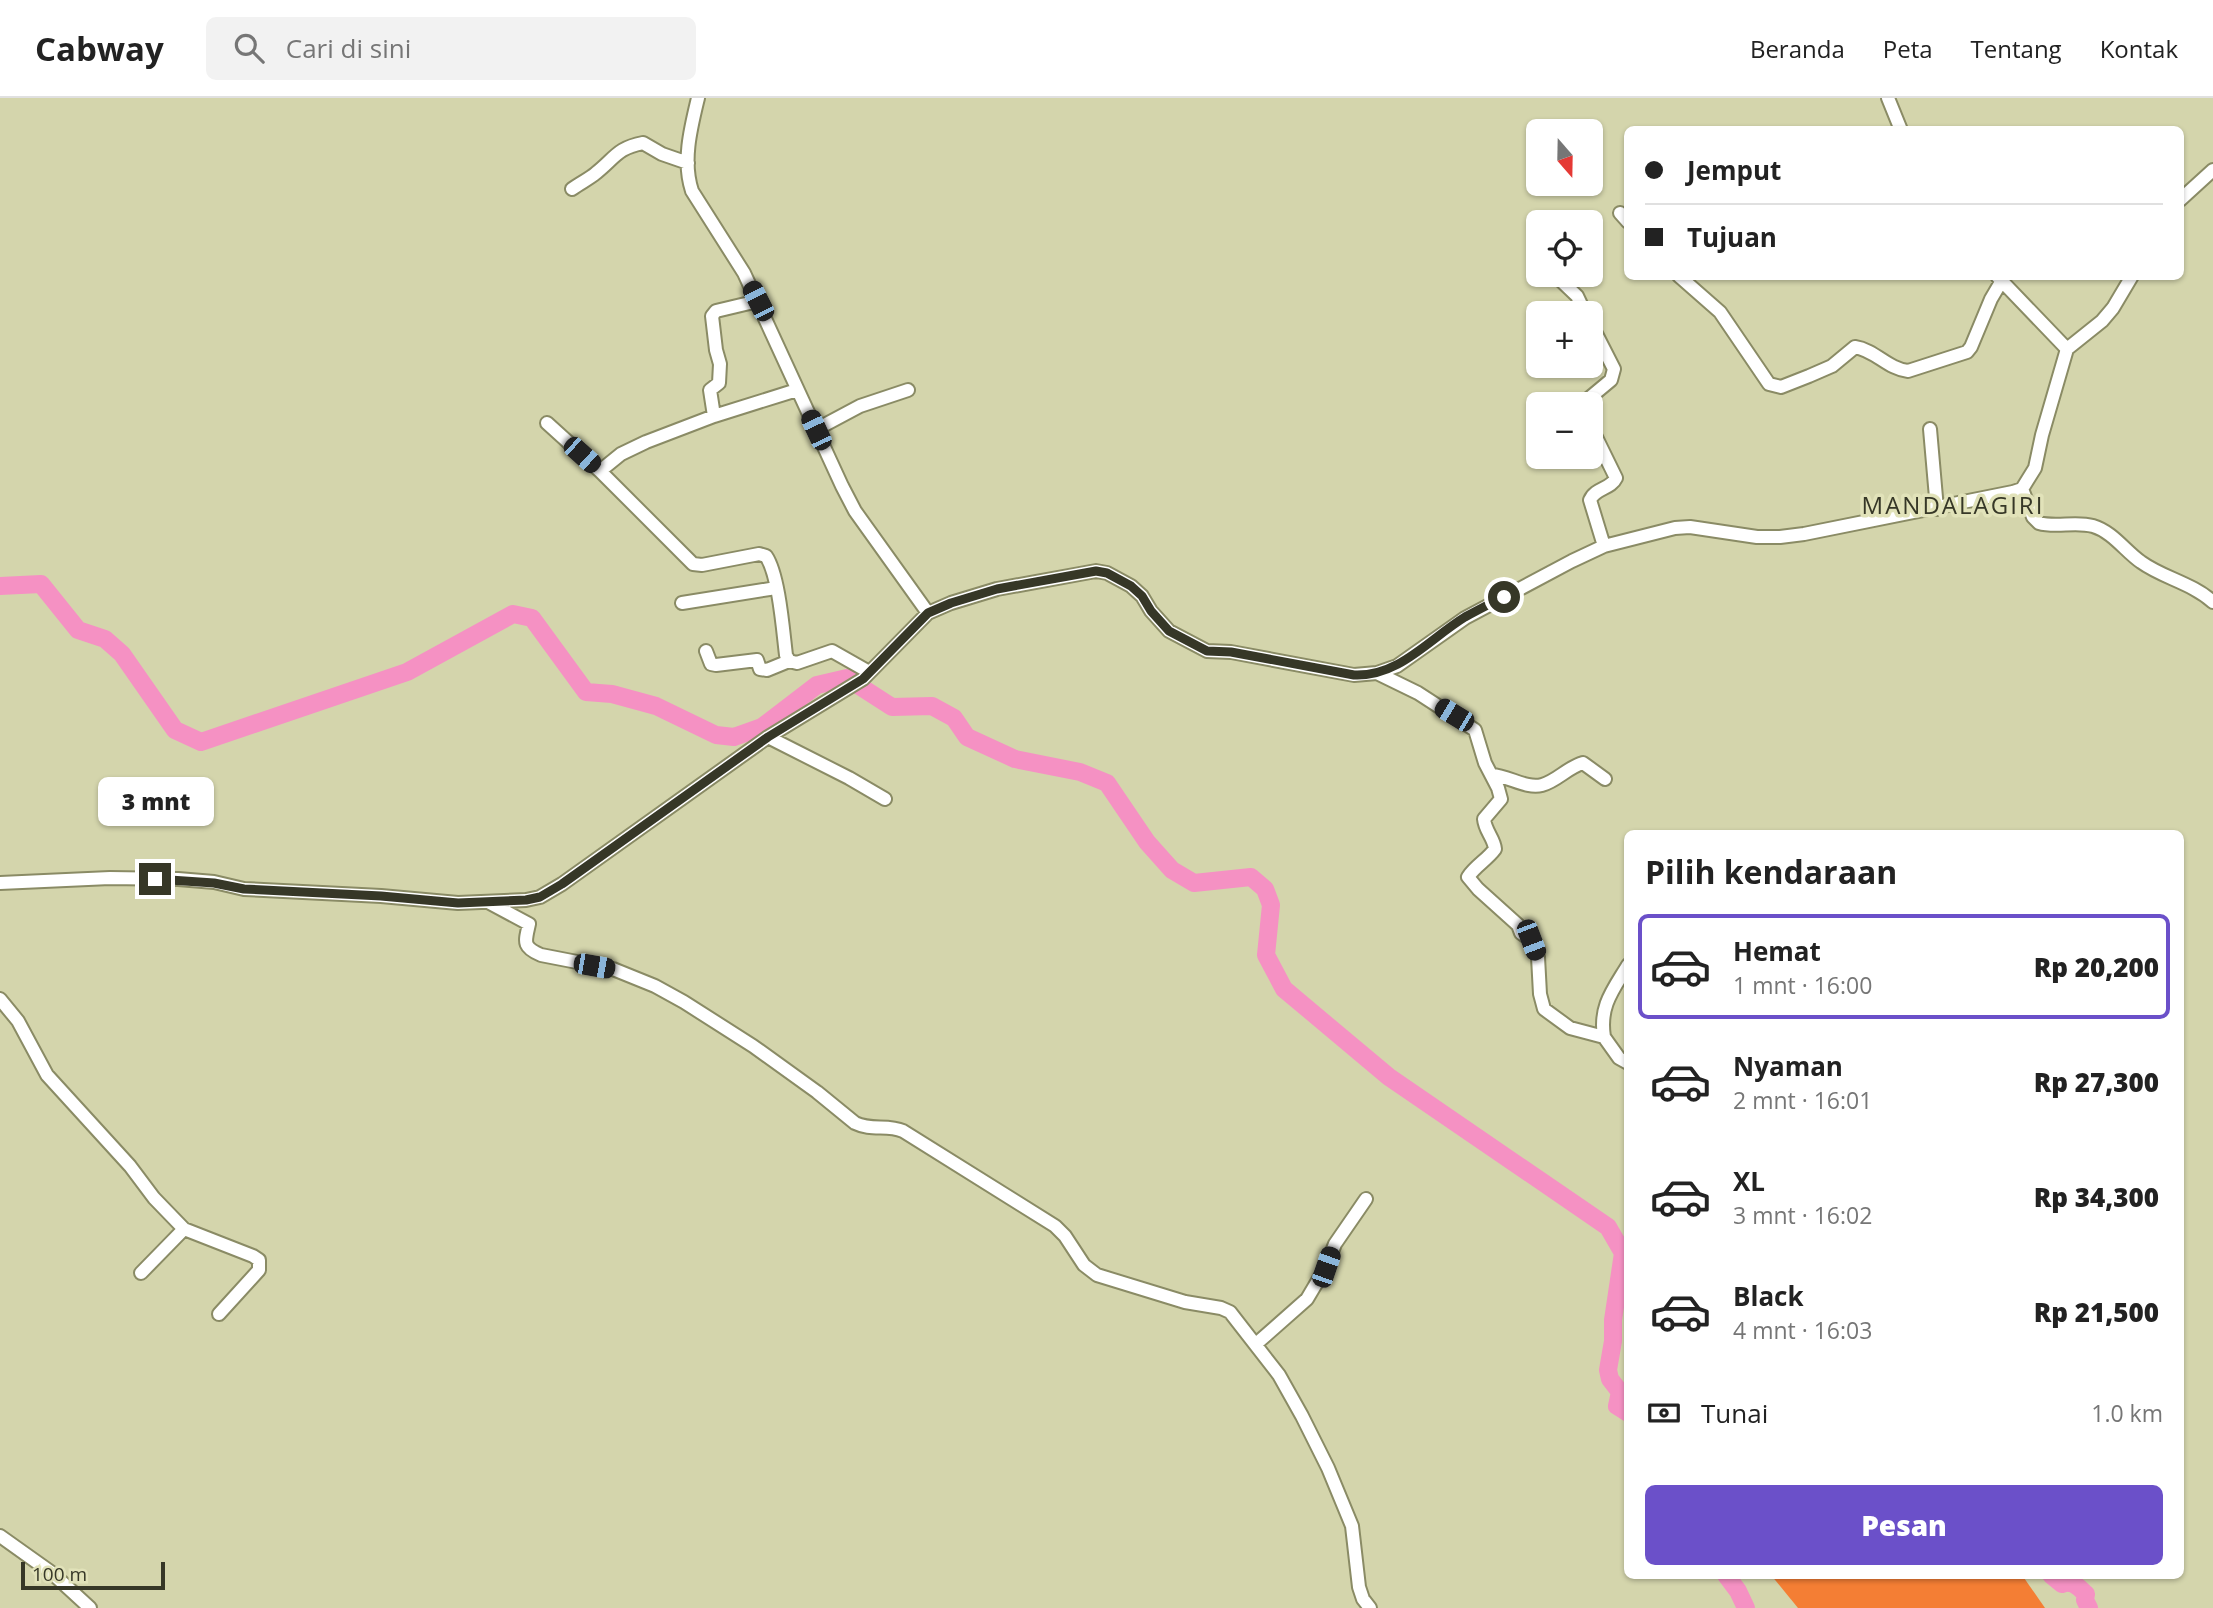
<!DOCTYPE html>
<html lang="id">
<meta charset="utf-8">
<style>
:root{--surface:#fff;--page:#f2f2f2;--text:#222;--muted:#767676;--line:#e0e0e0;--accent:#6b50c9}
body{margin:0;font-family:"Open Sans",sans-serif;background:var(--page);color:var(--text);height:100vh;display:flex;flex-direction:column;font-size:26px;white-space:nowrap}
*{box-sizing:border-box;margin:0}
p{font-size:23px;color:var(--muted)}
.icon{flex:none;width:38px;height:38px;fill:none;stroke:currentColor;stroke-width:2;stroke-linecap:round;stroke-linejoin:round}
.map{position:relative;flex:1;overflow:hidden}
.side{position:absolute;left:1624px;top:732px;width:560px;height:749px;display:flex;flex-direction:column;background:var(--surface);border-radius:10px;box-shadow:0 2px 5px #0004}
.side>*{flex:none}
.hud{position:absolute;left:1624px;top:28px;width:560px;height:154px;border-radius:10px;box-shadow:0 2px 5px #0004;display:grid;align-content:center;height:154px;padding:0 21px;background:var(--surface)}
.needle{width:46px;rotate:160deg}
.fabs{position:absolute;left:1526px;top:21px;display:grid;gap:14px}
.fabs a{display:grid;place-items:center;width:77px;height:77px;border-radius:10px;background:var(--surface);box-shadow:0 2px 5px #0004;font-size:35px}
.scale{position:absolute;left:21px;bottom:18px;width:144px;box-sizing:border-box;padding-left:7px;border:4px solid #363727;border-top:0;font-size:19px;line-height:24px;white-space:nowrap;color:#363727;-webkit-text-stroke:5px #e1e2b9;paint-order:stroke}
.end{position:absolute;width:32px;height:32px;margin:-16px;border:9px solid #363727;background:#fff;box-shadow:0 0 0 4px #fff}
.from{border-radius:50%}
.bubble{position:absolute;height:49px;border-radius:10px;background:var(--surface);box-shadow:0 2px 5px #0004;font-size:23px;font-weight:800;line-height:49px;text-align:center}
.car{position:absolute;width:21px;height:42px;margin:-21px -10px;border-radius:9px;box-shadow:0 0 5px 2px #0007;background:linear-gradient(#222 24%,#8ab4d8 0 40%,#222 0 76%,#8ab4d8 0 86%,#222 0)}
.hud b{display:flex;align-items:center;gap:24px;height:66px;font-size:26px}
.hud b+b{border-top:2px solid var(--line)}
.hud i{width:18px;height:18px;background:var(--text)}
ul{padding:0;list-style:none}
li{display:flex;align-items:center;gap:21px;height:105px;margin:0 14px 10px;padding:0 7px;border:4px solid transparent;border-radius:10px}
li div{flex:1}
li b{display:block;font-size:26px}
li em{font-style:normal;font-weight:800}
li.on{border-color:var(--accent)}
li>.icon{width:63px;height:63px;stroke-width:1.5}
h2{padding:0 21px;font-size:32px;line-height:84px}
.pay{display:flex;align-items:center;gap:18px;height:77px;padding:0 21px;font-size:26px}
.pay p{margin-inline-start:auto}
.button{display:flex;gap:14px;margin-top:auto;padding:14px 21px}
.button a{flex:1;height:80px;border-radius:10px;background:var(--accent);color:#fff;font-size:28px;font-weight:800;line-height:80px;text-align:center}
header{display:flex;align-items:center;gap:42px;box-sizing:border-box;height:98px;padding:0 35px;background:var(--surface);border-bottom:2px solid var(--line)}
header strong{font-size:33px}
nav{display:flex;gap:38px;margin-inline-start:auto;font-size:24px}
.search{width:490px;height:63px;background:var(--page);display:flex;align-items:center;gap:18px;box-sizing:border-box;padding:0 24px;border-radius:10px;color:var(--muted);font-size:26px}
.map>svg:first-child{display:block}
.forest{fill:#f47e34}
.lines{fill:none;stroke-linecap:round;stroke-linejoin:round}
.river{stroke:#f591c3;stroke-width:18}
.minor-casing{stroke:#8a8b65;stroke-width:16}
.minor{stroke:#fff;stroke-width:12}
.route{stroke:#363727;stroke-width:9}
.labels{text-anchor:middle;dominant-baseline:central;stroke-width:7;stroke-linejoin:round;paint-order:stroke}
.quarter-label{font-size:24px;letter-spacing:2px;fill:#363727;stroke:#e1e2b9}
</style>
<header>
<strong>Cabway</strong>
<div class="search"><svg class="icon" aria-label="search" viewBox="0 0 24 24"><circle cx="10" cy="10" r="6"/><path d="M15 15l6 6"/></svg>Cari di sini</div>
<nav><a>Beranda</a><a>Peta</a><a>Tentang</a><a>Kontak</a></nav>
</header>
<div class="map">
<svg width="2213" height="1510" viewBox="0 0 2213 1510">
<rect width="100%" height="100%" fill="#d4d5ac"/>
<path class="forest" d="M 1771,1477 L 2022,1477 L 2045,1510 L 1798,1510 Z"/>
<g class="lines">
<path class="river" d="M 0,488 L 41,486 L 78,532 L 105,541 L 122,556 L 175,632 L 201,644 L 407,574 L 513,516 L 532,520 L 586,594 L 612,596 L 656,608 L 716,637 L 734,639 L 762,629 L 817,587 L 847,580 L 892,609 L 932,608 L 954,620 L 967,639 L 1015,661 L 1080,674 L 1107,685 L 1147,744 L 1172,772 L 1194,785 L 1251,779 L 1265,791 L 1271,807 L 1266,857 L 1284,891 L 1389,979 L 1608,1129 L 1623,1155 L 1613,1222 L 1613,1243 L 1608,1272 L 1610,1281 L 1620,1294 L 1617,1308 L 1628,1315
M 1726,1477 L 1738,1493 L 1746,1510
M 2051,1477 L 2062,1486 C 2073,1482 2078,1489 2086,1496 L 2085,1502 L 2089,1510"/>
<defs>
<path id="minor" d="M 698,0 C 691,29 682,63 692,93 L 744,175 L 842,388 L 855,413 L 928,515
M 1888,0 L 1901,32
M 572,91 C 580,85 589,81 596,75 C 615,60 617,50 643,45 L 662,56 L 688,65
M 2180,102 L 2213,72
M 1620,115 L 1628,124
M 1555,177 L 1577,198 L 1585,215
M 1679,178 L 1720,214 L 1769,286 L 1781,289 L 1809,278 L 1832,268 L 1855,249 C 1875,252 1888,271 1908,273 L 1967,254 L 1971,249 L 1991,201 L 2001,184
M 1997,178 L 2067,251
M 1586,306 L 1587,302 L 1611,282 L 1614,271 L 1591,226
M 714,318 L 710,292 L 719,285 L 720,266 L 716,252 L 712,218 L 716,213 L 758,203
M 547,325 L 600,373 L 693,466 L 702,467 L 759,456 L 766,458 C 779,477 783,533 786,557 L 789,563 L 797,565 L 832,553 L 869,574
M 1591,329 L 1616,380 C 1611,391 1595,390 1590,402 L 1604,448
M 1930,331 L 1937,411
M 815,332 L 860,308 L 908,292
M 600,373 L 621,356 L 646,344 L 714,318 L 797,292
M 2022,391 L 2033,419 L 2039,425 C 2056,430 2075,423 2093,428 C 2113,434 2125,453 2141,464 C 2163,480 2192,485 2213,504
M 682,505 L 776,490
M 706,553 L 711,566 L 716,567 L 757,562 L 760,571 L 767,572 L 789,563
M 1377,575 L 1418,595 L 1475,632 L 1485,665 L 1498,690 L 1501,701 L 1484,721 C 1485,733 1494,740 1495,751 C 1487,762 1475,768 1468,779 L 1478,791 L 1518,827 L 1521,835 L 1531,842 L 1538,859 L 1540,896 L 1544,911 L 1570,930 L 1604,939 L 1619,960 L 1628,965
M 768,639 L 849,680 L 885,701
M 1492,677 C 1509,678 1526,691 1542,687 C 1557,683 1568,669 1583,665 L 1605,681
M 0,785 L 110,780 L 178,781 L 214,784 L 244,791 L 381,798 L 458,805 L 526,802 L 540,799 L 562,786 L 768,639 L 863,581 L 928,515 L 951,505 L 997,491 L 1096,473 L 1107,475 L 1131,488 L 1142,498 L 1151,513 L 1169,533 L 1207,553 L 1231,554 L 1354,577 L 1377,575 L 1397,568 L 1465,520 L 1572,463 L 1604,448 L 1675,430 L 1690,429 L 1757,439 L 1780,439 L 1804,436 L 2013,394 L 2022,391 L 2035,370 L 2042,337 L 2067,251 L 2102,223 L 2113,210 L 2132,178
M 488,804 L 529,826 C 525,844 522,849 541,857 L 613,871 L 655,888 L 684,904 L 753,948 L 817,994 L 855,1025 C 871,1033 888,1026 903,1033 L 1055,1128 L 1065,1138 L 1084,1167 L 1097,1177 L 1185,1204 L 1221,1210 L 1230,1214 L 1279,1277 L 1302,1318 L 1328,1370 L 1352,1428 L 1359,1489 L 1363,1501 L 1370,1510
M 0,901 L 18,923 L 47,977 L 130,1068 L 154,1100 L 184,1131 L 253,1158 L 259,1162 L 259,1172 L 219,1216
M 1604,939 C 1599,908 1613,892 1628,867
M 141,1175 L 184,1131
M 1256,1246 L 1307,1201 L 1326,1169 L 1335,1146 L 1366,1101
M 0,1438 L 52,1475 L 90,1510"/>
</defs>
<use href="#minor" class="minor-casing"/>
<use href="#minor" class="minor"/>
</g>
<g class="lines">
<path class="route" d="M 155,781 L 214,785 L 244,791 L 381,798 L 458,805 L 526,802 L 540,799 L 562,786 L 768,639 L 863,581 L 928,515 L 951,505 L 997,491 L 1096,473 L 1107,475 L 1131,488 L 1142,498 L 1151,513 L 1169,533 L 1207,553 L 1231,554 L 1354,577 C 1399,579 1429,541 1465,519 C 1478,512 1491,505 1504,499"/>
</g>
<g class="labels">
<g class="quarter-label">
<text x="1953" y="406">MANDALAGIRI</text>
</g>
</g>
</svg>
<div class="fabs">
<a><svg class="needle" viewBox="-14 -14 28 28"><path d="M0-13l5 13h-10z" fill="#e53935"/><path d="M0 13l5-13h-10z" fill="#767676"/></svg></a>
<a><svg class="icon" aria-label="locate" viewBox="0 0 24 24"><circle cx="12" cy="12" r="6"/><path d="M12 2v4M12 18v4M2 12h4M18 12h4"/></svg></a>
<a>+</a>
<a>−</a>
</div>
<div class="scale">100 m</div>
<i class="end from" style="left:1504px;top:499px"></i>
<i class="end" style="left:155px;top:781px"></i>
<div class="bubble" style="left:98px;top:679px;width:116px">3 mnt</div>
<i class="car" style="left:758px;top:203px;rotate:333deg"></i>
<i class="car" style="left:816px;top:332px;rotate:335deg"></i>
<i class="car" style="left:582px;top:357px;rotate:132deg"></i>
<i class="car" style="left:1454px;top:617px;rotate:301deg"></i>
<i class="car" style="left:1531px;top:842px;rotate:159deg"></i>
<i class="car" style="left:594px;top:868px;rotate:100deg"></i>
<i class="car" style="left:1326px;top:1169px;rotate:19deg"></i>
<div class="hud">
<b><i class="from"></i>Jemput</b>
<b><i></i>Tujuan</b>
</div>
<section class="side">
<h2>Pilih kendaraan</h2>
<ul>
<li class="on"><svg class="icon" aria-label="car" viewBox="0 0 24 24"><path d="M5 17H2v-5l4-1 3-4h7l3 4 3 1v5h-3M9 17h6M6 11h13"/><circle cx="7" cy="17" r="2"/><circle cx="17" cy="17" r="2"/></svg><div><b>Hemat</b><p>1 mnt · 16:00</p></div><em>Rp 20,200</em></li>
<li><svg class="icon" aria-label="car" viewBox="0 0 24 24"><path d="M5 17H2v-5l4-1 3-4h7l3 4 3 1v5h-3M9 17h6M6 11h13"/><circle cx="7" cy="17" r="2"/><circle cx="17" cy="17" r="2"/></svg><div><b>Nyaman</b><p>2 mnt · 16:01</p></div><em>Rp 27,300</em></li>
<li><svg class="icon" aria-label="car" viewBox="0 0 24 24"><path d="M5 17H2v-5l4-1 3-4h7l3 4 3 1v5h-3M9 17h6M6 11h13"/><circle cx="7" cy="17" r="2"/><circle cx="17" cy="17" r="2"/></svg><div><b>XL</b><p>3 mnt · 16:02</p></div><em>Rp 34,300</em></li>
<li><svg class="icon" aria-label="car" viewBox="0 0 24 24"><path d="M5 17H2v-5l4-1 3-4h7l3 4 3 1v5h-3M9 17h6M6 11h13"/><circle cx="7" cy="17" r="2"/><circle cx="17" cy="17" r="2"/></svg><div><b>Black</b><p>4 mnt · 16:03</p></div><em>Rp 21,500</em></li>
</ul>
<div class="pay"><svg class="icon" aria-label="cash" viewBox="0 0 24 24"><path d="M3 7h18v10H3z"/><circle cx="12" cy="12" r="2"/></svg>Tunai<p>1.0 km</p></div>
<div class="button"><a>Pesan</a></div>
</section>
</div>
